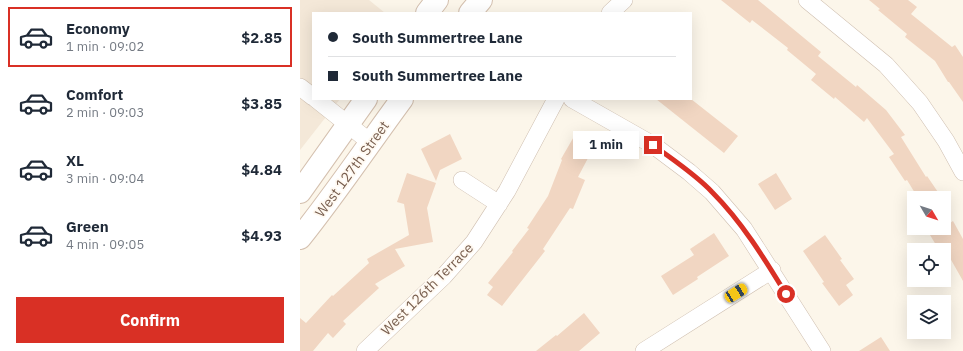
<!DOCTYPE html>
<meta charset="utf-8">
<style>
:root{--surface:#fff;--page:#f6f6f7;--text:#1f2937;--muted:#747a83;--line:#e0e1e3;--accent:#d93025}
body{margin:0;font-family:"IBM Plex Sans",sans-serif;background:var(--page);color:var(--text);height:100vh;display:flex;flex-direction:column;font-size:15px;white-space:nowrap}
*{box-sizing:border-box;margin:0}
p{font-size:13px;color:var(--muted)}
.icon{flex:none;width:22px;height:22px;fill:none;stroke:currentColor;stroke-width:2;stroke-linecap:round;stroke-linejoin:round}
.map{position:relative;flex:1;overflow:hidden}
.side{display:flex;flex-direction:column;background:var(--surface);width:300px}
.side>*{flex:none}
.banner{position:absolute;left:12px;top:12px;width:380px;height:88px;border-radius:0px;box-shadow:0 4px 16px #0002;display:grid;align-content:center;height:88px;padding:0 16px;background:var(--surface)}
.needle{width:26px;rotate:129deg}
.fabs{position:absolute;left:607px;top:191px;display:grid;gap:8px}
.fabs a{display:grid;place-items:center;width:44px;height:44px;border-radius:0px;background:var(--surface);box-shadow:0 4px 16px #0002;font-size:20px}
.end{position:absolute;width:18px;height:18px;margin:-9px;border:5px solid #d93025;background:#fff;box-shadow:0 0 0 2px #fff}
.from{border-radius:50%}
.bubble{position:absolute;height:28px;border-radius:0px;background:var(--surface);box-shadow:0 4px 16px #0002;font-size:13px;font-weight:700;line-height:28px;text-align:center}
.car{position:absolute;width:12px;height:24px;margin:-12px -6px;border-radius:5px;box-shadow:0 0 3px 1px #0007;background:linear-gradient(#f5c518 24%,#345 0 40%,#f5c518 0 76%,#345 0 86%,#f5c518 0)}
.banner b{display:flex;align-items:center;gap:14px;height:38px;font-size:15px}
.banner b+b{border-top:1px solid var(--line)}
.banner i{width:10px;height:10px;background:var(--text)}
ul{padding:7px 0 0;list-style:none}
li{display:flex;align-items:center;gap:12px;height:60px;margin:0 8px 6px;padding:0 8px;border:2px solid transparent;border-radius:0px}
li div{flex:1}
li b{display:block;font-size:15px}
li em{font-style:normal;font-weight:700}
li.on{border-color:var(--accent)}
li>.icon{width:36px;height:36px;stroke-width:1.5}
.primary-button{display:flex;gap:8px;margin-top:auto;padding:8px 16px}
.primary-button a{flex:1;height:46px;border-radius:0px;background:var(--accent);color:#fff;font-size:16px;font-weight:700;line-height:46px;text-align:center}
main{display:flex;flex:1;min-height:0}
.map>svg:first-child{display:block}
.residential{fill:#f4e8d8}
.building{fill:#f1d6c2}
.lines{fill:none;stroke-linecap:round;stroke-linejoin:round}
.street-casing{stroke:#cebeaf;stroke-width:18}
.secondary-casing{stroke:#d4c0af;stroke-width:24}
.street{stroke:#fff;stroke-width:17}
.secondary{stroke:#fff;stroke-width:22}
.route{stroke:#d93025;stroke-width:5}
.labels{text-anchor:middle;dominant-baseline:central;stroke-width:3.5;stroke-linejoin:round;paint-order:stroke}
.street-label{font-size:14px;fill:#775d4d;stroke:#fff9f1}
</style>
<main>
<section class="side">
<ul>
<li class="on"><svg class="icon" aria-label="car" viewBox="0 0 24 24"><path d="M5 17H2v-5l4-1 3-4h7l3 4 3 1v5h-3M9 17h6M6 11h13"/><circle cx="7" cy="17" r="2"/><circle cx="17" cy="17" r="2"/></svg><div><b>Economy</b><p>1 min · 09:02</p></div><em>$2.85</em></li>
<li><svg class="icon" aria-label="car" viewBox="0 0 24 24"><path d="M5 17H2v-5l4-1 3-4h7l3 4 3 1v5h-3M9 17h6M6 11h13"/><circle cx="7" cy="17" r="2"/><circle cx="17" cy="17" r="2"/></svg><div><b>Comfort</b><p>2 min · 09:03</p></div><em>$3.85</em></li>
<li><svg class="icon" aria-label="car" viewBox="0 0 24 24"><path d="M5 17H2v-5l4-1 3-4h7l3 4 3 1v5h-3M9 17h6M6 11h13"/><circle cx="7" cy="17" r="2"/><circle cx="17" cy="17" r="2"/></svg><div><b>XL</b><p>3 min · 09:04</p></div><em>$4.84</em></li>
<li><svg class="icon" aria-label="car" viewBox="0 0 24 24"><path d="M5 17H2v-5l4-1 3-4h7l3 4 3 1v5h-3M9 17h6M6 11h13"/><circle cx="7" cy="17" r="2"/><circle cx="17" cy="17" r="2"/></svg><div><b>Green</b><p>4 min · 09:05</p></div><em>$4.93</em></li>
</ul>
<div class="primary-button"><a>Confirm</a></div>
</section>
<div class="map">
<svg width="663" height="351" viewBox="0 0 663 351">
<rect width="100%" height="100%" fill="#fcf6ea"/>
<path class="residential" d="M 0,0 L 69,0 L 85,13 L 13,13 L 13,99 L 40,99 L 0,150 Z"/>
<path class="building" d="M 421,0 L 458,0 L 521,52 L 518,56 L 556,87 L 557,85 L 586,110 L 605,135 L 601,137 L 626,177 L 627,176 L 642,198 L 618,198 L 607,180 L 605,181 L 589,157 L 594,154 L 567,118 L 564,122 L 535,97 L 534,99 L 511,80 L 516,74 L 487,50 L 488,48 L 452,20 L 450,23 Z
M 569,0 L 608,0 L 617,7 L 611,14 L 652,47 L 655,45 L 663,57 L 663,102 L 649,82 L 648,82 L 635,61 L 605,37 L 607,34 L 578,10 L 580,9 Z
M 356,99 L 391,99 L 438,136 L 424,153 Z
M 276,133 L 296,143 L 278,177 L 285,180 L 273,209 L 270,208 L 243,249 L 245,251 L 202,306 L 187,295 L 193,287 L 188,283 L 213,252 L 212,251 L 229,229 L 227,228 L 248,196 L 262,160 L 261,159 Z
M 150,134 L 162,159 L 140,170 L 136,181 L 121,149 Z
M 107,173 L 136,183 L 127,208 L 133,242 L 95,249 L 105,266 L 75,284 L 79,288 L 43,321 L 46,324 L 33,338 L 28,333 L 13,351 L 0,351 L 0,318 L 6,323 L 32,295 L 33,296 L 69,263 L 67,259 L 109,235 L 104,204 L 97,202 Z
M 476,173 L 492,199 L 475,210 L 458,184 Z
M 653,221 L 663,239 L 663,281 L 650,258 L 644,261 L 644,250 L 639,250 L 630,235 L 642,228 L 644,228 L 644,227 Z
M 414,233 L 429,256 L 397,277 L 398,279 L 373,295 L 361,276 L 394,255 L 390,249 Z
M 525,235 L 542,259 L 540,260 L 554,279 L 546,285 L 553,295 L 539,306 L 522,283 L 524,282 L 503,251 Z
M 284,313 L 300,333 L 279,351 L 236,351 L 256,335 L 257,336 Z
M 581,337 L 590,351 L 559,351 Z"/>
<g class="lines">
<defs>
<path id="street" d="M 507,0 L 586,65 L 620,103 L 646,141 L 663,172
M 310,13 L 324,0
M 0,87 L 13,97
M 16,99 L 70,142
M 272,99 L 353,145 L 389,172 L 412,192 L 444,229 L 522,351
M 162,180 L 199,204
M 65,351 L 144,276 L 174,242 L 207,191 L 256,99
M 344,351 L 472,270"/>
<path id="secondary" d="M 127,13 L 137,0
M 170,13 L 181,0
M 0,192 L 66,99
M 0,238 C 36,193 68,145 102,99"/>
</defs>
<use href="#street" class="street-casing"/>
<use href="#secondary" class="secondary-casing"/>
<use href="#street" class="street"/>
<use href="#secondary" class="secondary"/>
</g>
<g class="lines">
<path class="route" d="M 353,145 C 373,160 395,174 412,192 C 442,222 464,258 486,294"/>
</g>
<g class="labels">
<g class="street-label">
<text transform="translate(52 169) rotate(-54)">West 127th Street</text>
<text transform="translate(127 289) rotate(-45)">West 126th Terrace</text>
</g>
</g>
</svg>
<div class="fabs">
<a><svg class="needle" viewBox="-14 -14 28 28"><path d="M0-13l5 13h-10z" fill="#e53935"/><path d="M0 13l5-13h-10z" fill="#747a83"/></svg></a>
<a><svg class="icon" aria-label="locate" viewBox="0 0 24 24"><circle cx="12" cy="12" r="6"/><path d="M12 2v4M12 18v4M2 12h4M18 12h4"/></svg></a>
<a><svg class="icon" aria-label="layers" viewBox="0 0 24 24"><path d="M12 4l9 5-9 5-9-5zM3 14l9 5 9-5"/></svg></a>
</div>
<i class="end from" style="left:486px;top:294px"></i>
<i class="end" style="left:353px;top:145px"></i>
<div class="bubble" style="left:273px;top:131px;width:66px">1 min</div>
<i class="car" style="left:436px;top:293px;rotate:58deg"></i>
<div class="banner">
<b><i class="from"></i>South Summertree Lane</b>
<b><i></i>South Summertree Lane</b>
</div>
</div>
</main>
